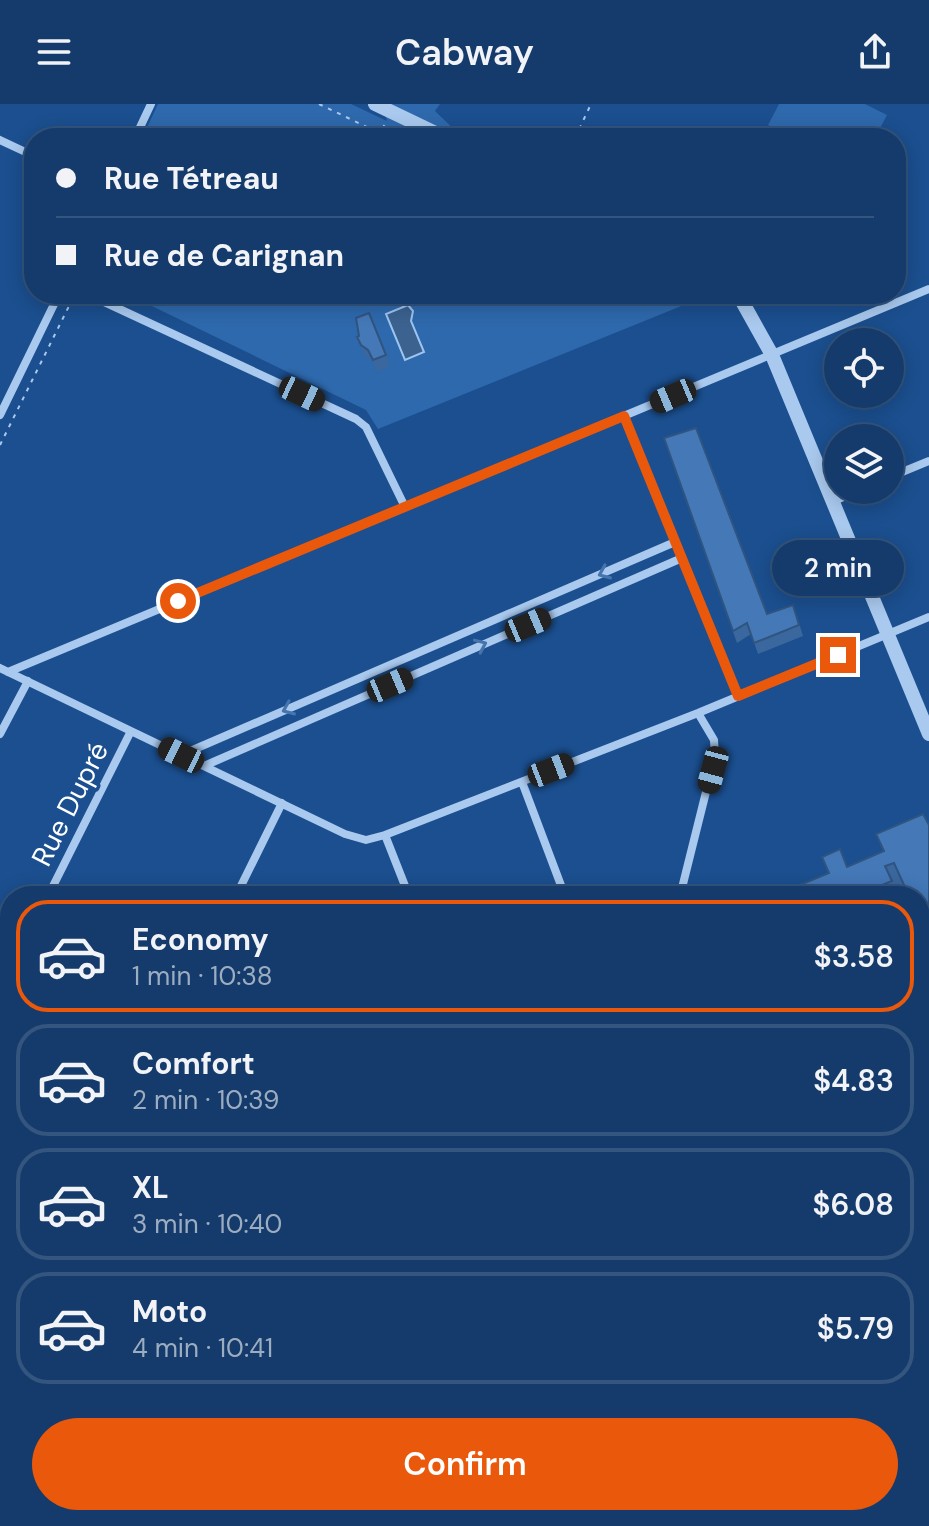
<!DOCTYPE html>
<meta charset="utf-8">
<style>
:root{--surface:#143b6b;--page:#214673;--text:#f1f3f6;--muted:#9dadc1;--line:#33557e;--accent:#ea580c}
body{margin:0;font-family:"DM Sans",sans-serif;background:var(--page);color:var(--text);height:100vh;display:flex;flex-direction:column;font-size:30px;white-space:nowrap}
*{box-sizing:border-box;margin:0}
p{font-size:26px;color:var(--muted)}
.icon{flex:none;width:44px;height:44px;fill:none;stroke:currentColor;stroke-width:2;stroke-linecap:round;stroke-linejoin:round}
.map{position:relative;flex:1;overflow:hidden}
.panel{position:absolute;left:0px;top:782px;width:930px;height:640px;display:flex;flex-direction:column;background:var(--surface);border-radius:32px 32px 0 0;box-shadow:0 4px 20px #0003,0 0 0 2px var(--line)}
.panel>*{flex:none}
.banner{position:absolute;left:24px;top:24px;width:882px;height:176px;border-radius:32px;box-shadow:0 4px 20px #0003,0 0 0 2px var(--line);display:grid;align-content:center;height:176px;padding:0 32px;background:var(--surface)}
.controls{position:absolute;left:824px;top:224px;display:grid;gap:16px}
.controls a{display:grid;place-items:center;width:80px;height:80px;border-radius:50%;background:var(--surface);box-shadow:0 4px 20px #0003,0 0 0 2px var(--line);font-size:40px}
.end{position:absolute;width:36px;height:36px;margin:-18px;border:10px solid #ea580c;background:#fff;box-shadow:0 0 0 4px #fff}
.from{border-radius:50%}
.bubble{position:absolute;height:56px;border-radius:28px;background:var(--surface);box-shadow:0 4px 20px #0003,0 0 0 2px var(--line);font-size:26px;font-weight:600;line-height:56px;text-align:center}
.car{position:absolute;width:24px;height:48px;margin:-24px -12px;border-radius:10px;box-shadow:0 0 6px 2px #0007;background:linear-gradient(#222 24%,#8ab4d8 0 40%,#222 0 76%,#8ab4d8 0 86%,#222 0)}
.banner b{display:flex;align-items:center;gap:28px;height:76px;font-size:30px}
.banner b+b{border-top:2px solid var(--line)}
.banner i{width:20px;height:20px;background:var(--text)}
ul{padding:14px 0 0;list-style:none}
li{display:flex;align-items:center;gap:24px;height:112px;margin:0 16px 12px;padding:0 16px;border:4px solid var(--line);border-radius:32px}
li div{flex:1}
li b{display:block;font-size:30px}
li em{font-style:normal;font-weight:600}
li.current{border-color:var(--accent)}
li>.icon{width:72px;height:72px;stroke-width:1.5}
.action{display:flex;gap:16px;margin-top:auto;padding:16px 32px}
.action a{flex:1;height:92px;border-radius:48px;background:var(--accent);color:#fff;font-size:32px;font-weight:600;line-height:92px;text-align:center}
header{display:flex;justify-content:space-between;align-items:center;height:104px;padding:0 32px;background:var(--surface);font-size:36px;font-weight:600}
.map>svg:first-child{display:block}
.green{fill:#2e69ad}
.water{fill:#3c6290;stroke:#9cc4f0;stroke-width:2}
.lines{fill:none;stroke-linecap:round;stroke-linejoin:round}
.path{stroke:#a9c9ee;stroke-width:2;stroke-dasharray:4 6;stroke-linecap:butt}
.service{stroke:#a9c9ee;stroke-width:6}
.minor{stroke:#a9c9ee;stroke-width:8}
.tertiary{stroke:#a9c9ee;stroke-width:14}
.primary{stroke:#f0f6ff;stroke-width:20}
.wall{fill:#3a679d}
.building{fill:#4478b7;stroke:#305480;stroke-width:2}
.oneway{stroke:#4674ac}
.route{stroke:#ea580c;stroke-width:10}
.labels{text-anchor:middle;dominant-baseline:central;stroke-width:7;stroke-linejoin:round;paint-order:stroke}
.street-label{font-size:28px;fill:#fff;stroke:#1b4f8f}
</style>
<header><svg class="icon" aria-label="menu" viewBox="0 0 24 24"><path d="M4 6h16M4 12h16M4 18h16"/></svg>Cabway<svg class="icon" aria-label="share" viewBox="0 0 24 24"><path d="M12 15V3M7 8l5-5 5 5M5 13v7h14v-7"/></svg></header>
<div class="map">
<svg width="929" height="1422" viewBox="0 0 929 1422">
<rect width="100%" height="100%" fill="#1b4f8f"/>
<path class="green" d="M 158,0 L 351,0 L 387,17 L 382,0 L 440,0 L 435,7 L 463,34 L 142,34 Z
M 779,0 L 865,0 L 887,11 L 875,34 L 794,34 L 768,21 Z
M 127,190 L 711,190 L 378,325 L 366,306 Z
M 285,1412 L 338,1412 L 342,1422 L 260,1422 Z"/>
<path class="water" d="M 408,201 L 413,207 L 411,217 L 424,248 L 405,256 L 386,210 Z"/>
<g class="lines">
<path class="path" d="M 319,0 L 373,26 L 381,26 L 386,19
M 575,34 L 591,0
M 0,341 L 75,190
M 0,1340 L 10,1371
M 23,1412 L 26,1422"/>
<path class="service" d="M 316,1412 L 320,1422
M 872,1412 L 876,1422
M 449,1422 L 473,1412"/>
<path class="minor" d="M 135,34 L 151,0
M 0,36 L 34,52
M 87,190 L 356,315 L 366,323 L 405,403
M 0,311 L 59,190
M 624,312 L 738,592
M 890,373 L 929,357
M 834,397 L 859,386
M 0,564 L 345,730 L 366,736 L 385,731 L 698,609 L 929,513
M 8,568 L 929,185
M 0,630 L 28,577
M 181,651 L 675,438
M 204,662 L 682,454
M 522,678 L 565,792
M 385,731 L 409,792
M 48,792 L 131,627
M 236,792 L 282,699
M 680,792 L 715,652 L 714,636 L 698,609
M 0,837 L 10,842
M 0,889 L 10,868
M 0,915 L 10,938
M 920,964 L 929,983
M 920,1284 L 929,1280
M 920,1328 L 929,1350
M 198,1412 L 202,1422"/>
<path class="tertiary" d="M 375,0 L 446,34
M 738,190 L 772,251 L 929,630
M 920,1147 L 929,1143
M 235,1422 L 259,1412"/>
<path class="primary" d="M 0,1281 L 10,1310
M 42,1412 L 45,1422"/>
</g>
<path class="wall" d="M 369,209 L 390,262 L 377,268 L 372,257 L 365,252 L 357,233 L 359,232 Z
M 664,334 L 767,510 L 797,512 L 803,532 L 758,550 L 751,530 L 737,539 Z
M 929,721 L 929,860 L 920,864 L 920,792 L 907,792 L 901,781 L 894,784 L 897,792 L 798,792 L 828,769 L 822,753 L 847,763 L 883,747 L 876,730 Z
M 929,1224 L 929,1254 L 926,1255 L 920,1241 Z
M 929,1393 L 929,1422 L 927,1422 L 917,1412 L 920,1412 L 920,1394 Z"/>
<path class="building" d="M 369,209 L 386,251 L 373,256 L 368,246 L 361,241 L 357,233 L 359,232 L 356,214 Z
M 696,324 L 767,510 L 793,501 L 799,521 L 754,539 L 747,519 L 733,527 L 664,334 Z
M 923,710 L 929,721 L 929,842 L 926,836 L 920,839 L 920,818 L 921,818 L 920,792 L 909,792 L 894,759 L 885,762 L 892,777 L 860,790 L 860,792 L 799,792 L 795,783 L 829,769 L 822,753 L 840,745 L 847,763 L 884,747 L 876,730 Z
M 929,1224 L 929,1245 L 923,1247 L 920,1240 L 920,1228 Z
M 925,1389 L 929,1393 L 929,1419 L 920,1410 L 920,1394 Z
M 688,1412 L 834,1412 L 838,1422 L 692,1422 Z"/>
<defs><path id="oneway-chevron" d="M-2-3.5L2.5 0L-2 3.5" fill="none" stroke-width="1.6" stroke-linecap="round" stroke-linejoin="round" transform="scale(2)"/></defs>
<g class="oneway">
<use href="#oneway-chevron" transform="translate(604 469) rotate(157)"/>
<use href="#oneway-chevron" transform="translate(481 541) rotate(-24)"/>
<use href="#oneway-chevron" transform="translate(288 605) rotate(157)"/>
</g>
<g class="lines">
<path class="route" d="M 178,497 L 624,312 L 738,592 L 838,551"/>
</g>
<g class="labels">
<g class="street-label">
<text transform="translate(70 700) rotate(-63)">Rue Dupré</text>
</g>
</g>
</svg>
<div class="controls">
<a><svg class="icon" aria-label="locate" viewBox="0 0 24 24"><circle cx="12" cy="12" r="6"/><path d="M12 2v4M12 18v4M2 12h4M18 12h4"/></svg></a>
<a><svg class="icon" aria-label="layers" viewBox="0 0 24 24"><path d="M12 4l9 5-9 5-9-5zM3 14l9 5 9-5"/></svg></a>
</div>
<i class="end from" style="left:178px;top:497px"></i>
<i class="end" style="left:838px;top:551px"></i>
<div class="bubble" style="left:772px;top:436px;width:132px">2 min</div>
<i class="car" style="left:302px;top:290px;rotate:115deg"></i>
<i class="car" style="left:673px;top:292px;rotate:247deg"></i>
<i class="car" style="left:528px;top:521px;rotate:67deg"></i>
<i class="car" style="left:390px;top:581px;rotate:67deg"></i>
<i class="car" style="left:181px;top:651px;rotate:296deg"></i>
<i class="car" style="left:551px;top:666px;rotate:69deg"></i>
<i class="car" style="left:713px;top:666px;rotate:195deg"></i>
<div class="banner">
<b><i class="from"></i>Rue Tétreau</b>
<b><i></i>Rue de Carignan</b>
</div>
<section class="panel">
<ul>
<li class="current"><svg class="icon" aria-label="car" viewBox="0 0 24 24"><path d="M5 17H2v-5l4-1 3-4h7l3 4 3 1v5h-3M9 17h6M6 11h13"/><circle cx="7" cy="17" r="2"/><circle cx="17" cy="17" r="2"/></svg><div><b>Economy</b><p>1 min · 10:38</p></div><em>$3.58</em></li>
<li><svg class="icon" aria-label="car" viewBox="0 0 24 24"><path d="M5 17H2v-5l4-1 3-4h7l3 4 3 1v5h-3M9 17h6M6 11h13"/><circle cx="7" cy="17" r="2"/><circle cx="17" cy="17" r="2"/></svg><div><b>Comfort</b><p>2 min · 10:39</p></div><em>$4.83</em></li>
<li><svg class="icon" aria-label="car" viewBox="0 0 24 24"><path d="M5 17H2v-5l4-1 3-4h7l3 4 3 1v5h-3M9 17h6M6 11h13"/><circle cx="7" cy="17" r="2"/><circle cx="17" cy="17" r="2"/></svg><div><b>XL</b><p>3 min · 10:40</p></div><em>$6.08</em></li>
<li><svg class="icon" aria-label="car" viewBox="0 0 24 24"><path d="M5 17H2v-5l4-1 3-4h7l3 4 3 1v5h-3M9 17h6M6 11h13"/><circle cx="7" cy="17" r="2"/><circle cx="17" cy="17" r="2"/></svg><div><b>Moto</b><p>4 min · 10:41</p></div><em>$5.79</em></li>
</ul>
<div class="action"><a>Confirm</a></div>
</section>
</div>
